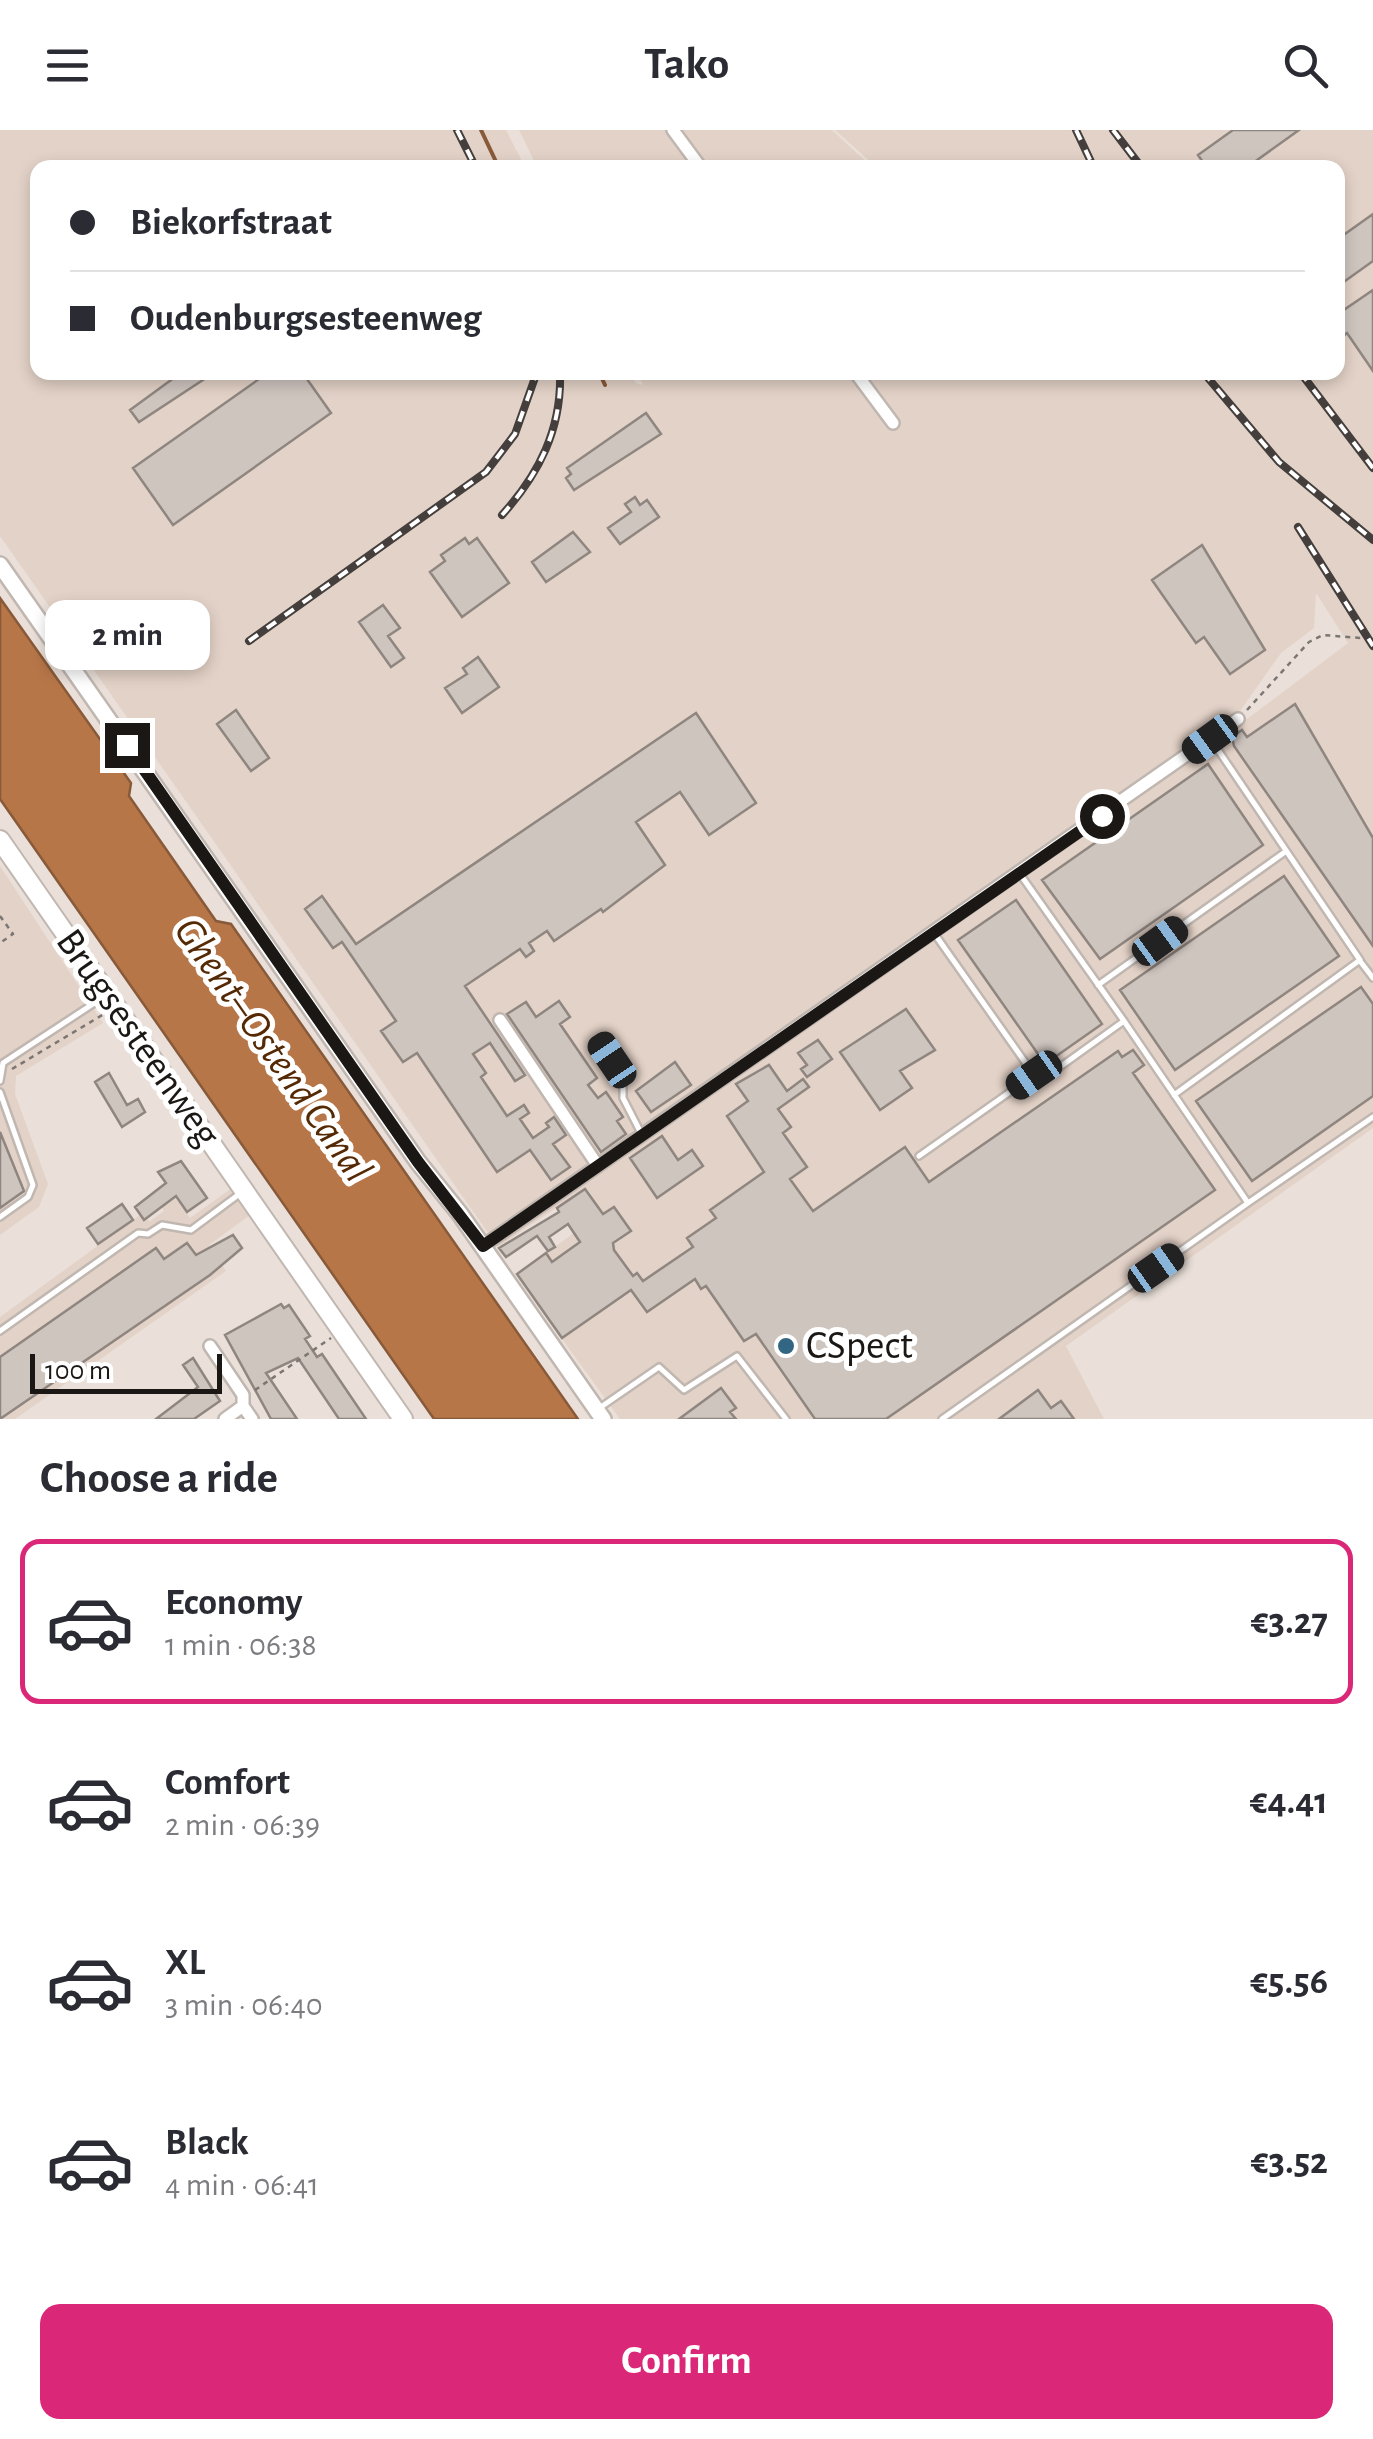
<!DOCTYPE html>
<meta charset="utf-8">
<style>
:root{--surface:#fff;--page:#f7f7f7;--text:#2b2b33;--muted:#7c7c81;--line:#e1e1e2;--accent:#db2777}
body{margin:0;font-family:"Alegreya Sans",sans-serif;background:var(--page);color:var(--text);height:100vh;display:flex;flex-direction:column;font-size:38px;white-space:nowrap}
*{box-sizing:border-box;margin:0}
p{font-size:32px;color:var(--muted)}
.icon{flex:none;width:55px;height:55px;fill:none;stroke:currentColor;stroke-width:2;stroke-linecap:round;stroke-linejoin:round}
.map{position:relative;height:1289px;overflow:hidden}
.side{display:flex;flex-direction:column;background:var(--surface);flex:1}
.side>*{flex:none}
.guide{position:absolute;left:30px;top:30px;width:1315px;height:220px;border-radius:20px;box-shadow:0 5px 15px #0003;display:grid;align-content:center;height:220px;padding:0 40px;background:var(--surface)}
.scale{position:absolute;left:30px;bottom:25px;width:192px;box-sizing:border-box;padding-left:10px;border:5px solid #1a1715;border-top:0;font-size:28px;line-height:35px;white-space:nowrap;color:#1a1715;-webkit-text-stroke:8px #fff;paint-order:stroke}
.end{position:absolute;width:45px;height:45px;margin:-22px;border:12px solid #1a1715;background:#fff;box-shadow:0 0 0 5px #fff}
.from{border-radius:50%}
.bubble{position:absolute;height:70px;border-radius:20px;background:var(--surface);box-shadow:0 5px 15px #0003;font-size:32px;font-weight:700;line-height:70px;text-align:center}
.car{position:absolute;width:30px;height:60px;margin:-30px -15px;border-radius:12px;box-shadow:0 0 8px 2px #0007;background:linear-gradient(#222 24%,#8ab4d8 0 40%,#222 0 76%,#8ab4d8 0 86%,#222 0)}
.guide b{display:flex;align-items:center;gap:35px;height:95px;font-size:38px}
.guide b+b{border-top:2px solid var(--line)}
.guide i{width:25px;height:25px;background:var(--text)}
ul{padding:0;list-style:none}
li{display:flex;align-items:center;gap:30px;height:165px;margin:0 20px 15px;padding:0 20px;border:5px solid transparent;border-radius:20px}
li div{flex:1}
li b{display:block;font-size:38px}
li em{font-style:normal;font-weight:700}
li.selected{border-color:var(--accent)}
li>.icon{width:90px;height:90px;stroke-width:1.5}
h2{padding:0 40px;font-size:45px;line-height:120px}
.button{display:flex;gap:20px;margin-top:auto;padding:20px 40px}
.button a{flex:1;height:115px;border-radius:20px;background:var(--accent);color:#fff;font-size:40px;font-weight:700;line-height:115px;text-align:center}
header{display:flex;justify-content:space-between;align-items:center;height:130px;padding:0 40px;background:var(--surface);font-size:45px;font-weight:700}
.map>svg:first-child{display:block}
.built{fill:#e3d2c7;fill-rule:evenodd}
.water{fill:#b77648;stroke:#885a39;stroke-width:2.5}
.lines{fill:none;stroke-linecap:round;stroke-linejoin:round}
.stream{stroke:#885a39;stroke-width:4}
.building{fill:#cfc5bf;stroke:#8f8680;stroke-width:2.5}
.lane-casing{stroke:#c1b7b1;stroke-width:10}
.street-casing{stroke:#c1b7b1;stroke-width:16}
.secondary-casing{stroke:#c1b7b1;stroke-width:20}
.primary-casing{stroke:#c1b7b1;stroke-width:22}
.path{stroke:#7c7672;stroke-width:2.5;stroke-dasharray:5 5;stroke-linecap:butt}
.lane{stroke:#fff;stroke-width:5}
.street{stroke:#fff;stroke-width:11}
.secondary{stroke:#fff;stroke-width:15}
.primary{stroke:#fff;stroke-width:18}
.rail-casing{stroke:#443f3c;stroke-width:8}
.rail{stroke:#fff;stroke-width:4;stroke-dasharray:11;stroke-linecap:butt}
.route{stroke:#1a1715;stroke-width:12}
.poi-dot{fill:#326682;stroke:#fff;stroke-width:4}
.labels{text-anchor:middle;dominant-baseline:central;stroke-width:10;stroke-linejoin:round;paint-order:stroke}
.street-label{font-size:40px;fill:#1a1715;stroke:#fff}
.poi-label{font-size:40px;fill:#1a1715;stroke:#fff;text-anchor:start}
.water-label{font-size:42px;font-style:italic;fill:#552904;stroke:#fff}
</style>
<header><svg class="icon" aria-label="menu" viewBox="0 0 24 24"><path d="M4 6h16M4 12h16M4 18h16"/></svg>Tako<svg class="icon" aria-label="search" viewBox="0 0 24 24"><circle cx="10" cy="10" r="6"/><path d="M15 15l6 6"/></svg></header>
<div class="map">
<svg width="1373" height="1289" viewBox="0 0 1373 1289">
<rect width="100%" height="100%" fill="#eae0d9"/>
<path class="built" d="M 0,0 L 506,0 L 525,37 L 38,38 L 38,242 L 629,242 L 636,253 L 643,255 L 638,243 L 1338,242 L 1338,38 L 876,37 L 835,0 L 1373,0 L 1373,998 L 1066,1216 L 1104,1289 L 620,1289 L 533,1169 L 563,1148 L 546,1123 L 602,1083 L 584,1059 L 498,1117 L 0,406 ZM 1316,463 L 1348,513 L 1247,589 L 1240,581 L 1281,523 L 1314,498 Z
M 519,0 L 832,0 L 872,37 L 537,37 Z
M 0,736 L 103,893 L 16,946 L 15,964 L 48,1054 L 39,1077 L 0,1105 Z
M 232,1058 L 250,1085 L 209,1115 L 226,1141 L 15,1289 L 0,1289 L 0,1187 L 140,1085 L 150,1091 L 164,1081 L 159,1073 L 175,1067 L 190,1088 Z"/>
<path class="water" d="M 0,468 L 131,653 L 129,666 L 216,791 L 231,794 L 578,1289 L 434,1289 L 0,669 Z"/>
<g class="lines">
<path class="stream" d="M 481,0 L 499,38
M 599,242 L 605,255"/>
</g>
<path class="building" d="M 1233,0 L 1299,0 L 1246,38 L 1207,38 L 1198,25 Z
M 1373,84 L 1373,131 L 1338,156 L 1338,109 Z
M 1373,160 L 1373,241 L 1347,203 L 1338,210 L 1338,184 Z
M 182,242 L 215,242 L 139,292 L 130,280 Z
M 269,242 L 302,242 L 331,283 L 173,395 L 133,338 Z
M 646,283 L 661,304 L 574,360 L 566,348 L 571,344 L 567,338 Z
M 635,367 L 640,375 L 647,370 L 659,387 L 620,414 L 608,398 L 631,382 L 625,374 Z
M 573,402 L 590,422 L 546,452 L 532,432 Z
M 465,408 L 469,414 L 477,408 L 509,453 L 462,487 L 430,442 L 445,431 L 441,425 Z
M 1202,415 L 1265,520 L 1230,544 L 1204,507 L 1196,513 L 1152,450 Z
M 383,475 L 400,498 L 388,506 L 404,528 L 391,537 L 359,492 Z
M 478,527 L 499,557 L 462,583 L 445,558 L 467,544 L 463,538 Z
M 1295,574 L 1373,708 L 1373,816 L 1234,616 L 1232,607 L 1242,600 L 1247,607 Z
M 236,580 L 269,628 L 251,641 L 217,594 Z
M 696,583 L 756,673 L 709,705 L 680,662 L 636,692 L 665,735 L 603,782 L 601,779 L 554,811 L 547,801 L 529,813 L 534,821 L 526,827 L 520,819 L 465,856 L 525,945 L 515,951 L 490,913 L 473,924 L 486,943 L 481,947 L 507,986 L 524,975 L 529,983 L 520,989 L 533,1008 L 549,997 L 546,993 L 554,987 L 566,1005 L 553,1014 L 570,1037 L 551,1050 L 530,1020 L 497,1042 L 417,923 L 403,932 L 381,901 L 396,891 L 342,812 L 333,818 L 305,779 L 322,766 L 356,814 Z
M 1208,634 L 1263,715 L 1100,829 L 1042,750 Z
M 1284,746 L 1339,826 L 1175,940 L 1120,860 Z
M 1016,770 L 1102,894 L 1045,934 L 958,810 Z
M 1361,857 L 1373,874 L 1373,966 L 1252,1051 L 1196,971 Z
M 559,871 L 570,887 L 560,894 L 597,948 L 588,955 L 598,968 L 606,962 L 623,987 L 617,991 L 626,1004 L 601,1022 L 507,884 L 526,872 L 536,887 Z
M 906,879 L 935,920 L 900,941 L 912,958 L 880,980 L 840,922 Z
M 818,910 L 832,929 L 807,947 L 801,939 L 807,935 L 798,923 Z
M 1133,920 L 1144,935 L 1133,943 L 1215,1060 L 886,1289 L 815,1289 L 756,1204 L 744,1211 L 706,1156 L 701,1159 L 695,1149 L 647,1182 L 631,1160 L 562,1208 L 517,1144 L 546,1123 L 552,1132 L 580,1112 L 568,1094 L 549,1107 L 555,1117 L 548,1121 L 537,1106 L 506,1127 L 499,1118 L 559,1082 L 557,1078 L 585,1059 L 603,1084 L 614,1077 L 631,1101 L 613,1113 L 614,1120 L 633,1146 L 637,1143 L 643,1151 L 693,1117 L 687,1108 L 716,1088 L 710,1080 L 764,1042 L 727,986 L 748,971 L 736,954 L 769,935 L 787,961 L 803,949 L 809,957 L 778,979 L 791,997 L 783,1003 L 807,1037 L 790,1049 L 813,1081 L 905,1017 L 929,1052 L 1118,921 L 1122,927 Z
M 675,932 L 691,955 L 651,982 L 636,961 Z
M 109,943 L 127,975 L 138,969 L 145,982 L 122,997 L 95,952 Z
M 0,1002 L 24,1061 L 0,1078 Z
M 662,1006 L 678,1030 L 692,1020 L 703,1036 L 657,1068 L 630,1028 Z
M 181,1031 L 207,1068 L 187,1082 L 176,1066 L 144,1090 L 135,1077 L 166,1053 L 158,1042 Z
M 122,1074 L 133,1090 L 98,1114 L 87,1098 Z
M 233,1105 L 242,1118 L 210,1145 L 0,1289 L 0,1227 L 156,1118 L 164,1129 L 187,1113 L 196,1125 Z
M 281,1174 L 284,1178 L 289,1175 L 310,1206 L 305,1209 L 317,1227 L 322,1224 L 366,1289 L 339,1289 L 298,1228 L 266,1243 L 297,1289 L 271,1289 L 225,1205 Z
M 193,1228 L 220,1271 L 194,1289 L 156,1289 L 198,1257 L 183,1235 Z
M 721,1258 L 736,1278 L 730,1282 L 736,1289 L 679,1289 Z
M 1038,1260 L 1051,1278 L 1061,1271 L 1074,1289 L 999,1289 Z"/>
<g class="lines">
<defs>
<path id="lane" d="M 1020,744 L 1124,891
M 934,803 L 1039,952 L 1124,891 L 1248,1073 L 942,1289
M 1360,831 L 1373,848
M 1098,855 L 1285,722
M 600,912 L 623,947 L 623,968 L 641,1003
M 0,951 L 3,933 L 102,868
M 0,962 L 33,1055 L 28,1067 L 0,1087
M 1174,965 L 1360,830 L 1212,611
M 919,1026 L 1034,945
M 1248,1073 L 1373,987
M 0,1201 L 138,1103 L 148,1104 L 162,1095 L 191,1100 L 242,1062
M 598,1279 L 659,1237 L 684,1260 L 737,1226 L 786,1289"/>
<path id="street" d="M 673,0 L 701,38
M 855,242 L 893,293
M 500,890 L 598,1036
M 483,1116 L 1238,589
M 210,1216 L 243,1265 L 243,1276
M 225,1289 L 243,1276 L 252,1289"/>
<path id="secondary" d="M 0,435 L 418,1032 L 460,1084 L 603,1289"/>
<path id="primary" d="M 0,710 L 403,1289"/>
</defs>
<use href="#lane" class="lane-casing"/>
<use href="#street" class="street-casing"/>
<use href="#secondary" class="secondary-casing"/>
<use href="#primary" class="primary-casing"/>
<path class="path" d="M 1247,580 L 1309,512 L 1323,505 L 1373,509
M 0,786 L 13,804 L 0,813
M 12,939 L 104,884
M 255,1260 L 331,1208"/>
<use href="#lane" class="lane"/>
<use href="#street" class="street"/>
<use href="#secondary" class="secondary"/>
<use href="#primary" class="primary"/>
<defs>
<path id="rail" d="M 457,0 L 476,38
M 1076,0 L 1094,38
M 1113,0 L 1142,38
M 1203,242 L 1279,332 L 1373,410
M 1300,242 L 1373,338
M 502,385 C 539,344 562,299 560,242
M 1298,397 L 1373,516
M 249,511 L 486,342 L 515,304 L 537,242"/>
</defs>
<use href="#rail" class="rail-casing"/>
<use href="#rail" class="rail"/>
</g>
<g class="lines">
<path class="route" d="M 127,615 L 418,1032 L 483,1116 L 1102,686"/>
</g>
<circle class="poi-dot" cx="786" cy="1216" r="10"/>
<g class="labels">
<g class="street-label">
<text transform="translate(138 908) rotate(55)">Brugsesteenweg</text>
</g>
<g class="poi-label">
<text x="806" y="1216">CSpect</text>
</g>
<g class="water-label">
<text transform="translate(273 920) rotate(55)">Ghent–Ostend Canal</text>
</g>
</g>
</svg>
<div class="scale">100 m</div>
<i class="end from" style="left:1102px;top:686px"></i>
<i class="end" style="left:127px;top:615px"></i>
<div class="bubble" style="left:45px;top:470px;width:165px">2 min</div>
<i class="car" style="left:1210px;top:609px;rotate:234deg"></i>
<i class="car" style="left:1160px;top:811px;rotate:54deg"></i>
<i class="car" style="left:612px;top:930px;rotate:326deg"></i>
<i class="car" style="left:1034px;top:945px;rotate:235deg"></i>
<i class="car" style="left:1156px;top:1138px;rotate:55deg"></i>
<div class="guide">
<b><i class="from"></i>Biekorfstraat</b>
<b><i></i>Oudenburgsesteenweg</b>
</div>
</div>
<section class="side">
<h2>Choose a ride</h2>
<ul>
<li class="selected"><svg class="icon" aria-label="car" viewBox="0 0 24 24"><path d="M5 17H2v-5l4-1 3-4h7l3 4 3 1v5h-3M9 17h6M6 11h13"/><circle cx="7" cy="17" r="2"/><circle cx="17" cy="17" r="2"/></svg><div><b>Economy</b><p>1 min · 06:38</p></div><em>€3.27</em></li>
<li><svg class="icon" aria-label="car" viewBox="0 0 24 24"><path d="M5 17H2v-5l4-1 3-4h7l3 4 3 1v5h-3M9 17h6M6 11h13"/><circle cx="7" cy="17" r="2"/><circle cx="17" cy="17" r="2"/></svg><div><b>Comfort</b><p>2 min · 06:39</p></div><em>€4.41</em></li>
<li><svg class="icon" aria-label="car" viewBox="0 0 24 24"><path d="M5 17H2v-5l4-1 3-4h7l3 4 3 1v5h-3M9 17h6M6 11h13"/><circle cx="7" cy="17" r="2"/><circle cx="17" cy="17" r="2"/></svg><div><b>XL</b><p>3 min · 06:40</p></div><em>€5.56</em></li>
<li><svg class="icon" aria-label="car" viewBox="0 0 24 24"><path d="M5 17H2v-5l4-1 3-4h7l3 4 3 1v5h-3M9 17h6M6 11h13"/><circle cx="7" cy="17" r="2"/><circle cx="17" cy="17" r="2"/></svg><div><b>Black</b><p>4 min · 06:41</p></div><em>€3.52</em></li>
</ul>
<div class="button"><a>Confirm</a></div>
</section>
